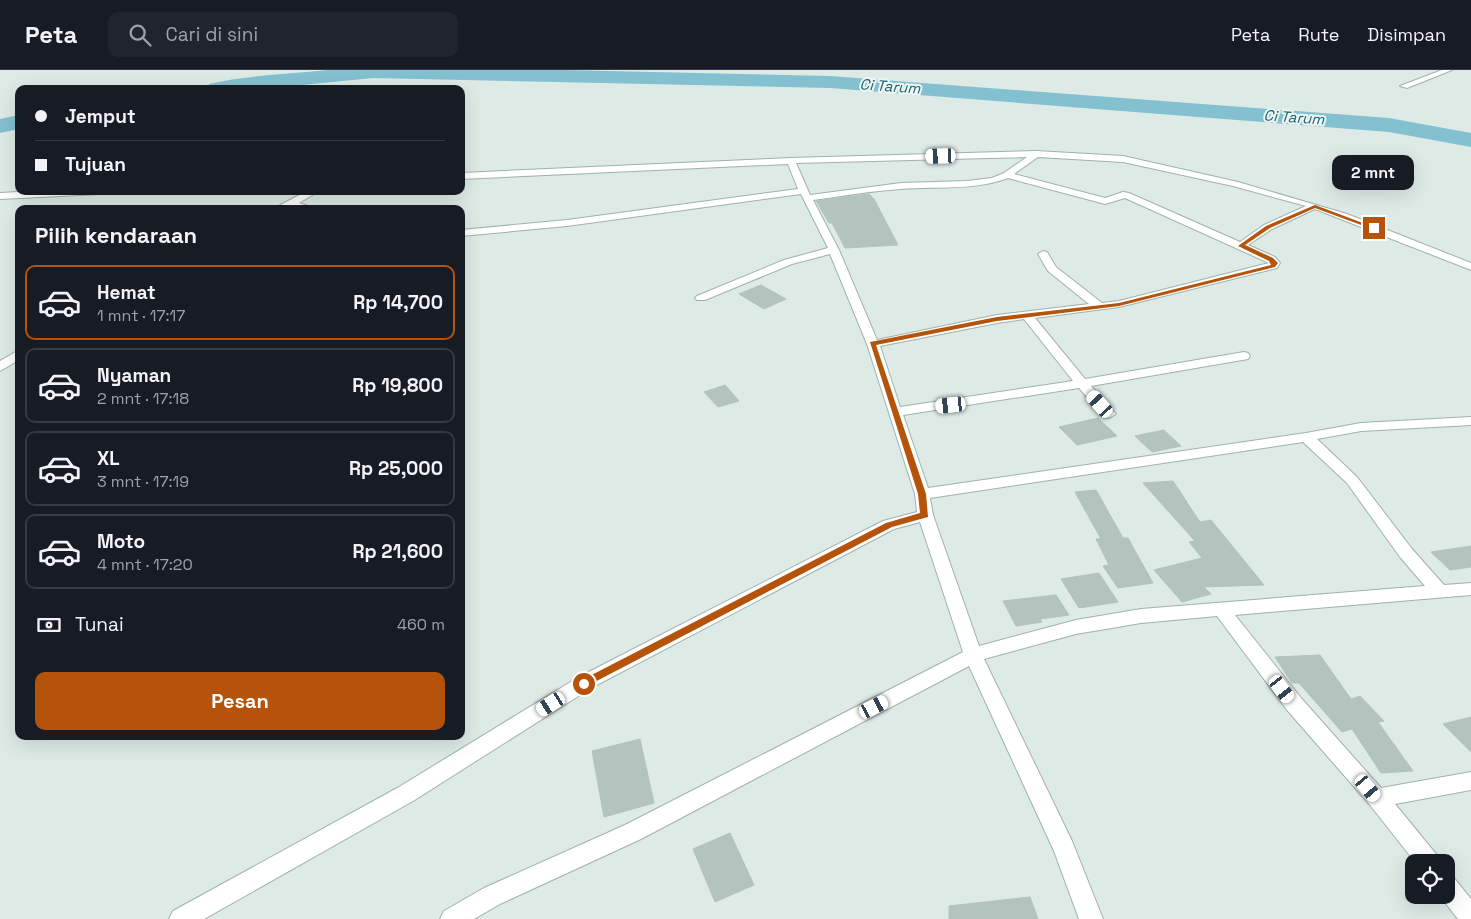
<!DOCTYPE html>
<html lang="id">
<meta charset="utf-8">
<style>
:root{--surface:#171b24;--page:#20242c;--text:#f1f3f6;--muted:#9ea1a6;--line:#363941;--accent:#b45309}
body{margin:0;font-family:"Space Grotesk",sans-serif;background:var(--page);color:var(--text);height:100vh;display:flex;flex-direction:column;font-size:19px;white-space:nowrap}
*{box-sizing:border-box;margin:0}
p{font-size:16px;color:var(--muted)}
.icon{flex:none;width:28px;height:28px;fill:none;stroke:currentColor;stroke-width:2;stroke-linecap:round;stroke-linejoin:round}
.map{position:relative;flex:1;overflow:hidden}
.panel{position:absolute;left:15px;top:135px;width:450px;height:535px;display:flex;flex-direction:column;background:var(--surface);border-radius:10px;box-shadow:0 5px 20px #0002}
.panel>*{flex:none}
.banner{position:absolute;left:15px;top:15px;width:450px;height:110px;border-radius:10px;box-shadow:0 5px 20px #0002;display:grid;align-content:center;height:110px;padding:0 20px;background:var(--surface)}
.fabs{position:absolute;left:1405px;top:784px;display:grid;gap:10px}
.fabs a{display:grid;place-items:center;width:50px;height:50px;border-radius:10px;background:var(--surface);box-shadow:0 5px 20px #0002;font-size:25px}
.end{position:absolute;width:22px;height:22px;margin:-11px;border:6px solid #b45309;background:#fff;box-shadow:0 0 0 2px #fff}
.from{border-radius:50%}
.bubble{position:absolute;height:35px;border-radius:10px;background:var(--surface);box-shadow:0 5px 20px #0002;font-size:16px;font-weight:700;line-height:35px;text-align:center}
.car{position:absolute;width:15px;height:30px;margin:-15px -8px;border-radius:6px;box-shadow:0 0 4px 1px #0007;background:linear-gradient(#fff 24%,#345 0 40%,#fff 0 76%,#345 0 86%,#fff 0)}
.banner b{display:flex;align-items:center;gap:18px;height:48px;font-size:19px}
.banner b+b{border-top:1px solid var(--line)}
.banner i{width:12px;height:12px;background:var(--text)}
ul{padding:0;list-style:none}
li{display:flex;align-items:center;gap:15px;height:75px;margin:0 10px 8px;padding:0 10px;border:2px solid var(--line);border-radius:10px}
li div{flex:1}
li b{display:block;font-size:19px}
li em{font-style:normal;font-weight:700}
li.on{border-color:var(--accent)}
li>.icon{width:45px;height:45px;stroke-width:1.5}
h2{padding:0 20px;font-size:22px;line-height:60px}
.pay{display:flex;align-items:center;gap:12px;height:55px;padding:0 20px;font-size:19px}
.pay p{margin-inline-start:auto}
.action{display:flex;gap:10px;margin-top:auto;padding:10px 20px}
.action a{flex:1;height:58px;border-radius:10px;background:var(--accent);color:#fff;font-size:20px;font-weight:700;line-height:58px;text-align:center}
header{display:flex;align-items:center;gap:30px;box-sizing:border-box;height:70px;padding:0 25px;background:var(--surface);border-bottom:1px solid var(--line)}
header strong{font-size:24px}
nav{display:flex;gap:28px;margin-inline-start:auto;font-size:18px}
.search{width:350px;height:45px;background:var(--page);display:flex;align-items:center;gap:12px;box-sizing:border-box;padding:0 18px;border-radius:10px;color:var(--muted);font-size:19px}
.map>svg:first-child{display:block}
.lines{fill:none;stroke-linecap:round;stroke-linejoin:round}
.river{fill:#83c1d1;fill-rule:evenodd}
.building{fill:#b3c4be;stroke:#b0c3bc}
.minor-casing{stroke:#a0b1ac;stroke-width:2}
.minor{fill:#fff;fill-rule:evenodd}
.route{fill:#b45309}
.labels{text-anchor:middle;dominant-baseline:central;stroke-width:4;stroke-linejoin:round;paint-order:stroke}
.far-water-label{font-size:15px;font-style:italic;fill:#196275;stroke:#eef6f2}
</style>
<header>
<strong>Peta</strong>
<div class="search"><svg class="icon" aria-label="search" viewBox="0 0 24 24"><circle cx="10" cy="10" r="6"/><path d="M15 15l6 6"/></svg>Cari di sini</div>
<nav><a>Peta</a><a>Rute</a><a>Disimpan</a></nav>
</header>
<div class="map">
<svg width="1471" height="849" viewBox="0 0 1471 849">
<rect width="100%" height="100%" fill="#ddeae5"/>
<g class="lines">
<path class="river" d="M 328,0 L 564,0 L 830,6 L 1389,48 L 1471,63 L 1471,77 L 1389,62 L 830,18 L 373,8 L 261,19 L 207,19 L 209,14 C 248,5 289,4 328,0 Z
M 19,45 L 19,59 L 0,63 L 0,49 Z"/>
</g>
<path class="building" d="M 869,124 L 874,129 L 898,175 L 845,178 L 832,153 L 829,153 L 816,131 Z
M 761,215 L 786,229 L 764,239 L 739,224 Z
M 725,315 L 739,331 L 718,337 L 704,322 Z
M 1098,348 L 1117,366 L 1077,375 L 1059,357 Z
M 1164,360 L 1181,376 L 1152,382 L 1135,366 Z
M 1173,411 L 1200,452 L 1211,450 L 1264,515 L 1204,517 L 1211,524 L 1182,532 L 1154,500 L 1202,488 L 1189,472 L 1195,471 L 1143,413 Z
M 1096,420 L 1123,468 L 1128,468 L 1153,513 L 1118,518 L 1103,496 L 1109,495 L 1096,469 L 1101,469 L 1075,422 Z
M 1471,476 L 1471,497 L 1450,500 L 1431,482 Z
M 1099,503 L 1118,532 L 1079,538 L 1061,509 Z
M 1056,525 L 1069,545 L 1040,549 L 1042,552 L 1016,556 L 1003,531 Z
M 1320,585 L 1351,629 L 1360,626 L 1384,651 L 1378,652 L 1413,701 L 1381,703 L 1352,659 L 1342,662 L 1299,613 L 1292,613 L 1275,587 Z
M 1471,647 L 1471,682 L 1443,654 Z
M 640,669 L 654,733 L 604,747 L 592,681 Z
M 730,763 L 754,815 L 715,832 L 693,779 Z
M 1030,827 L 1038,849 L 949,849 L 949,836 Z"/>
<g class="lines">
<defs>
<path id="minor" d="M 1442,0 L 1452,0 L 1407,18 L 1400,16 Z
M 1036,81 L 1123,86 L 1238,112 L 1347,144 L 1471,193 L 1471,200 L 1315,139 L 1272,159 L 1248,175 L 1275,187 L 1280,193 L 1277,198 L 1119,237 L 1035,248 L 1085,309 L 1244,282 L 1248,283 L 1250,286 L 1248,289 L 1091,316 L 1116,344 L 1109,348 L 1104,347 L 1079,318 L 903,345 L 928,418 L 1306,363 L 1361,353 L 1471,347 L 1471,355 L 1361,361 L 1317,369 L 1357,407 L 1412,479 L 1444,515 L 1471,513 L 1471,525 L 1235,545 L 1301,628 L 1381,718 L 1471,702 L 1471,720 L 1395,734 L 1436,784 L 1439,792 L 1415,792 L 1370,735 L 1287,640 L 1217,546 L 1141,553 L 1076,564 L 984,589 L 1072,771 L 1103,849 L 1079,849 L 1054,781 L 969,596 L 641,769 L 500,834 L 474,849 L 440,849 L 444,841 L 484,818 L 625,755 L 963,582 L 920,452 L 894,459 L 591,618 L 413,731 L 204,849 L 169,849 L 173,841 L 399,717 L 577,608 L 883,451 L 917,442 L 915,424 L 867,274 L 830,184 L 792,194 L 705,230 L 697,230 L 695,228 L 697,226 L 784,190 L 828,178 L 801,124 L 567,156 L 461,166 L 461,160 L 567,150 L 798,119 L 788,94 L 461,109 L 461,103 L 791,88 ZM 1027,87 L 1004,103 L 992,108 L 967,111 L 901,113 L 810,125 L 796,93 ZM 1038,87 L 1123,92 L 1233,116 L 1306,136 L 1264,155 L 1240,172 L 1129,123 L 1123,122 L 1105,128 L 1014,104 ZM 1008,108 L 1105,134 L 1125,128 L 1269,193 L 1119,231 L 1102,233 L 1056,197 L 1047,182 L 1043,181 L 1038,184 L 1048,201 L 1089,234 L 997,245 L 877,270 L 839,180 L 813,130 C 842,126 871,121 901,119 C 936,116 974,121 1008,108 ZM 1024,249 L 1073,311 L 900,337 L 880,276 L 997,253 ZM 1303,372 L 1347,413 L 1400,487 L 1425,516 L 1141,539 L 1076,550 L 979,576 L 933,445 L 930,428 Z
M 39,121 L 104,121 L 100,124 L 0,129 L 0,123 Z
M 307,121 L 319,121 L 299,133 L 317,139 L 291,137 L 273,139 Z
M 19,280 L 19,290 L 0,301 L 0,291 Z
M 1446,805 L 1454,808 L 1471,829 L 1471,849 L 1458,849 L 1439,825 L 1446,825 Z"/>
</defs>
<use href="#minor" class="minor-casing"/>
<use href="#minor" class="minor"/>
</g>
<path class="route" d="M 1315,135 L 1376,158 L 1372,159 L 1315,138 L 1270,158 L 1245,175 L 1273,188 L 1278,193 L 1275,197 L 1119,236 L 997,251 L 876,275 L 926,424 L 928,447 L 892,457 L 587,616 L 580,616 L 580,611 L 886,453 L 920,443 L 918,424 L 870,272 L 997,247 L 1119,233 L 1271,195 L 1269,191 L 1238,176 L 1266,156 Z"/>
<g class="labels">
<g class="far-water-label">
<text transform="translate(890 16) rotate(4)">Ci Tarum</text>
<text transform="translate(1294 47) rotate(4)">Ci Tarum</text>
</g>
</g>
</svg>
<div class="fabs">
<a><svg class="icon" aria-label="locate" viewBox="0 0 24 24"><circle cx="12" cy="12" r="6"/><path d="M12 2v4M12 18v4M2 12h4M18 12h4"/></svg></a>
</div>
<i class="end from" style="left:584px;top:614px"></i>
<i class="end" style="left:1374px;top:158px"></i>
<div class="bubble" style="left:1332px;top:85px;width:82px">2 mnt</div>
<i class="car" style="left:941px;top:86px;rotate:268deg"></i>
<i class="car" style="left:1100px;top:334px;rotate:318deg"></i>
<i class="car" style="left:951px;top:335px;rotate:264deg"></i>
<i class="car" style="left:1282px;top:619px;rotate:143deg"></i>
<i class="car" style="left:551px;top:634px;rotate:238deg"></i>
<i class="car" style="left:874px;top:637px;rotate:63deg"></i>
<i class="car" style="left:1368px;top:718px;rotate:140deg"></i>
<div class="banner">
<b><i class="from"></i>Jemput</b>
<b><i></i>Tujuan</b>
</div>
<section class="panel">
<h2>Pilih kendaraan</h2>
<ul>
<li class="on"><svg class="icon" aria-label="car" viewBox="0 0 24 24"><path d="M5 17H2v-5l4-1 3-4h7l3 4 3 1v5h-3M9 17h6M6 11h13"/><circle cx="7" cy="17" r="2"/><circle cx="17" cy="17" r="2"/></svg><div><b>Hemat</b><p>1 mnt · 17:17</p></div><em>Rp 14,700</em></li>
<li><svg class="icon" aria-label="car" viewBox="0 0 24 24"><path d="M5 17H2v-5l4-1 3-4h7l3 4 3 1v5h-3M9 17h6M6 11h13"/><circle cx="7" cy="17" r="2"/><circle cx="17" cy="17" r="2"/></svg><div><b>Nyaman</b><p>2 mnt · 17:18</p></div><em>Rp 19,800</em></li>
<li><svg class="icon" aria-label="car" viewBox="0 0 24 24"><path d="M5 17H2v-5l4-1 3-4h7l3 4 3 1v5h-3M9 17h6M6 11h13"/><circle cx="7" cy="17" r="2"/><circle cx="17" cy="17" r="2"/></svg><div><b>XL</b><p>3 mnt · 17:19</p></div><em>Rp 25,000</em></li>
<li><svg class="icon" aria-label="car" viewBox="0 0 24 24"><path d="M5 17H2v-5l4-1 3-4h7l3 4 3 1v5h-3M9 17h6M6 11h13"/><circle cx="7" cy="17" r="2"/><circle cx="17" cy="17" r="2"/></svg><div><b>Moto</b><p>4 mnt · 17:20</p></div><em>Rp 21,600</em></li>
</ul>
<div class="pay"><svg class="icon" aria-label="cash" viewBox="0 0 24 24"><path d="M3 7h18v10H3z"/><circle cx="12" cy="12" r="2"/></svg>Tunai<p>460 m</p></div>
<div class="action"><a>Pesan</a></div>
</section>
</div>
